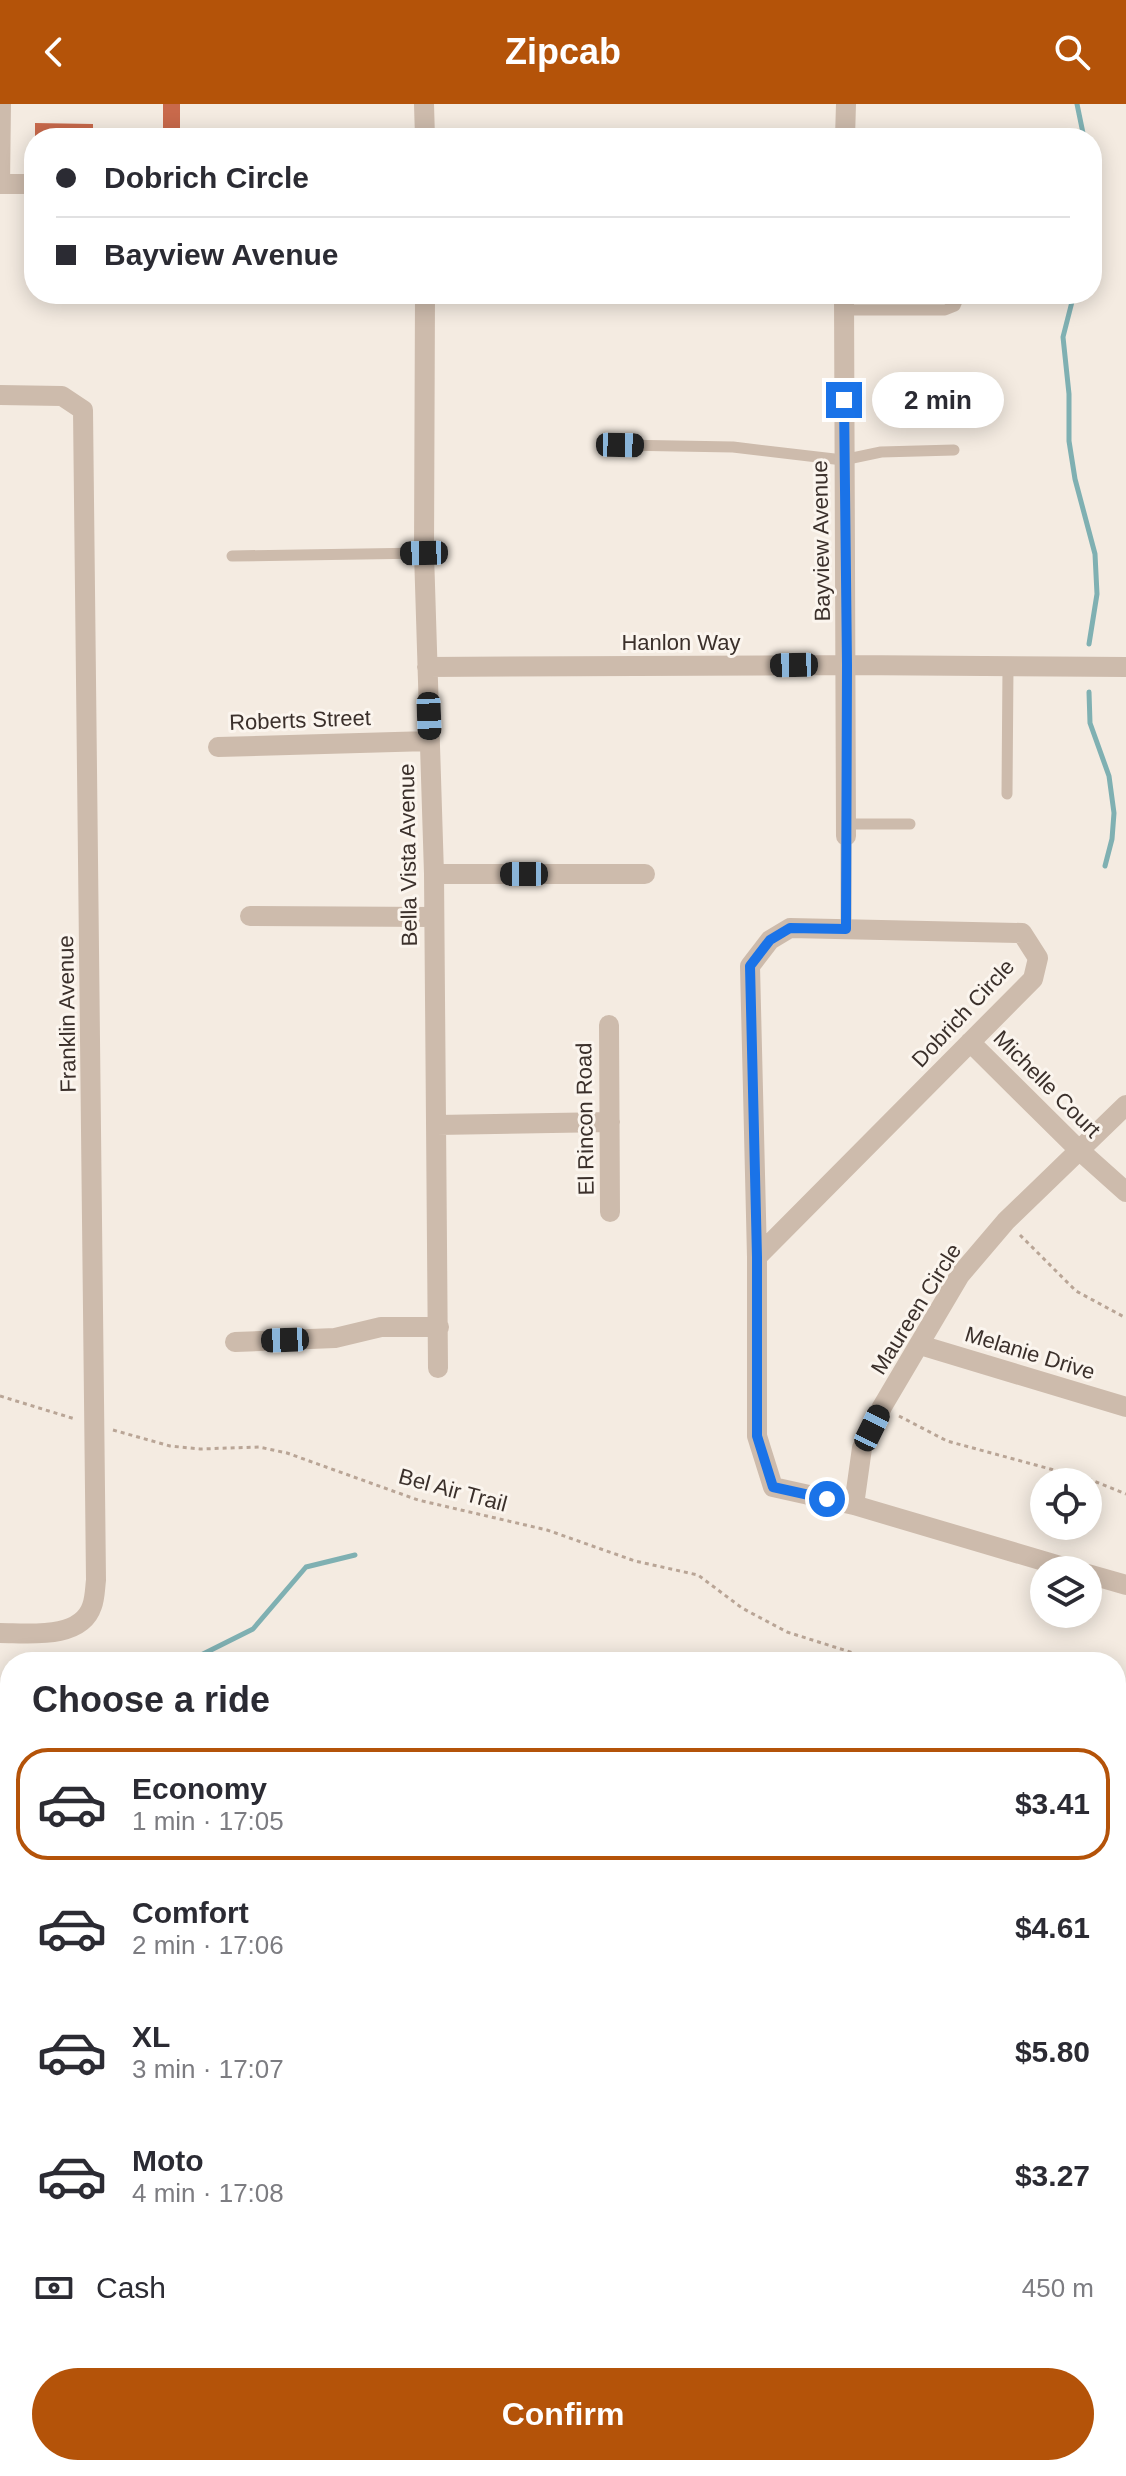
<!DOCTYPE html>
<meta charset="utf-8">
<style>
:root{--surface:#fff;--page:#f2f2f3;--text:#2b2b33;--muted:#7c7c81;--line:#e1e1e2;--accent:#b45309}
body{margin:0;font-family:Helvetica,sans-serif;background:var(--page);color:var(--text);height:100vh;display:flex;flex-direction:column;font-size:30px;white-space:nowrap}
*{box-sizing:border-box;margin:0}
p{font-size:26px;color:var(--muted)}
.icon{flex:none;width:44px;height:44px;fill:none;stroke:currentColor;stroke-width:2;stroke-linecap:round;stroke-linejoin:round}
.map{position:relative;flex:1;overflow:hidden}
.drawer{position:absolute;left:0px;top:1548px;width:1126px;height:824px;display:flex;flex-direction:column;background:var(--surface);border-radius:32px 32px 0 0;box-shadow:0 4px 20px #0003}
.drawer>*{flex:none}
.guide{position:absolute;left:24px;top:24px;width:1078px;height:176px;border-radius:32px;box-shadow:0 4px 20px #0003;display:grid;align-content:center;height:176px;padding:0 32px;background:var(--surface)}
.buttons{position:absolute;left:1030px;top:1364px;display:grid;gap:16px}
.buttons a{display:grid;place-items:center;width:72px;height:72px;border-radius:50%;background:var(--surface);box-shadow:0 4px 20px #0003;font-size:40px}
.end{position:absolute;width:36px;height:36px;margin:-18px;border:10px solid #1a73e8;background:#fff;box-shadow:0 0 0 4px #fff}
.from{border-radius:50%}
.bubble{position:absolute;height:56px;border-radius:28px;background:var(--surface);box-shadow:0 4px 20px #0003;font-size:26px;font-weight:700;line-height:56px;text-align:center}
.car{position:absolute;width:24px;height:48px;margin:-24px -12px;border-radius:10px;box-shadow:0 0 6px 2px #0007;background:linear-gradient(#222 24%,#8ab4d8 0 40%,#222 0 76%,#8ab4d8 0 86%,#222 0)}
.guide b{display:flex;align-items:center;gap:28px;height:76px;font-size:30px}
.guide b+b{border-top:2px solid var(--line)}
.guide i{width:20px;height:20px;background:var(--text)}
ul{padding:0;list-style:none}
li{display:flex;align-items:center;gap:24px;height:112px;margin:0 16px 12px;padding:0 16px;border:4px solid transparent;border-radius:32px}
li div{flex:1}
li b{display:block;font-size:30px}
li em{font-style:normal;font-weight:700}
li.on{border-color:var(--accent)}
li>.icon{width:72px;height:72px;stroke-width:1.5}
h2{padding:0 32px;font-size:36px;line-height:96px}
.pay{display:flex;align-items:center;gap:20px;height:88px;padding:0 32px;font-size:30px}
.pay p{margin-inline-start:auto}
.primary-button{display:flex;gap:16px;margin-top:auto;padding:16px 32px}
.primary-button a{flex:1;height:92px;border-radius:48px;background:var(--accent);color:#fff;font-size:32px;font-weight:700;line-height:92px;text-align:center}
header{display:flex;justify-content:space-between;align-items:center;height:104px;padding:0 32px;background:var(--accent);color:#fff;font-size:36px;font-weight:700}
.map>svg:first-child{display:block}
.grass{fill:url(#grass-tufts)}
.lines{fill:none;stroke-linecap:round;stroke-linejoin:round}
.stream{stroke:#7fb0b2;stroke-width:5}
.canal{stroke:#7fb0b2;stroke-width:18}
.building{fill:#c8694b}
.path{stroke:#b9a596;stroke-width:3;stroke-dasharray:4 4;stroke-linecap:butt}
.service{stroke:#cdbbac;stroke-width:11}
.minor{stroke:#cdbbac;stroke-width:20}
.tertiary{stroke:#cdbbac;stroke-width:20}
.motorway{stroke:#5c4a42;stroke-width:24}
.tram{stroke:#3b302b;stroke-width:2}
.rail{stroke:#3b302b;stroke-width:5;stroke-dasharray:2 6;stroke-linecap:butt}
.route{stroke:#1a73e8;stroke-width:10}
.labels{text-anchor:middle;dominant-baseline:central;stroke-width:6;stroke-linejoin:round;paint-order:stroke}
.street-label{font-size:22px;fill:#3b302b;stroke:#fbf5ee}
</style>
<header><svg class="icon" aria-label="back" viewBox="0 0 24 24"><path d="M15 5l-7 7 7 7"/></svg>Zipcab<svg class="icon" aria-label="search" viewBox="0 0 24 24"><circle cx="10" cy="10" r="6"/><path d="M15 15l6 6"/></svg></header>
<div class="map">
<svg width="1126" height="2372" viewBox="0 0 1126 2372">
<defs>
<pattern id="grass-tufts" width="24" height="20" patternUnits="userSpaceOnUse" patternTransform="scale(2)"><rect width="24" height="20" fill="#b8c4a0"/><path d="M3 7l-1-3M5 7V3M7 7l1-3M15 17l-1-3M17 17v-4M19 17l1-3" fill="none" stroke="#97a083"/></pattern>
</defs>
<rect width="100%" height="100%" fill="#f4ebe1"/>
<path class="grass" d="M 1116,1934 L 1126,1934 L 1126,2003 L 1116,2005 Z
M 0,1936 L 10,1936 L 10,2356 L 0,2348 Z
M 17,2362 L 562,2362 L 553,2372 L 28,2372 Z"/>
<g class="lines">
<path class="stream" d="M 1077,0 L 1084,34
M 1074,190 L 1063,233 L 1069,290 L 1069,337 L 1075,375 L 1095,450 L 1097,490 L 1089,540
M 1089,588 L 1090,619 L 1109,672 L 1114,709 L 1112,735 L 1105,762
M 187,1558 L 253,1525 L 306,1463 L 355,1451
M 0,1637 L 10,1641"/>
<path class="canal" d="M 1116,2066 L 1126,2063
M 631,2372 L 639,2362"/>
</g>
<path class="building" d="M 163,0 L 180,0 L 180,34 L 163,34 Z
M 35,19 L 93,20 L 93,34 L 35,34 Z"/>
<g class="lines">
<path class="path" d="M 1020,1131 L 1076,1187 L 1126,1214
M 0,1292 L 75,1315
M 899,1312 L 947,1337 L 1091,1376 L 1126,1390
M 113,1326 L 170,1342 L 200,1345 L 259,1343 L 287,1349 L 418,1396 L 547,1426 L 635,1457 L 698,1471 L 742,1504 L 787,1528 L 882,1558
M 1116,1613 L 1126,1617
M 1116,1808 L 1126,1809
M 1116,1925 L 1126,1925
M 0,1926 L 10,1926"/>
<path class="service" d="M 844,206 L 945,206 L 955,202 L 960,190
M 620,341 L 733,343 L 843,356 L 881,348 L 954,346
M 232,452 L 424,449
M 1007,690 L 1008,562
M 846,720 L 910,720
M 846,825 L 846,732
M 0,1694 L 10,1694
M 1116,2040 L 1126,2038
M 596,2372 L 605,2362"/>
<path class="minor" d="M 424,0 L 425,34
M 845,34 L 846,0
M 0,80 L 1,0
M 0,80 L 34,80
M 425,190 L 424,449 L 434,770 L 438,1264
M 844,190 L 846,732
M 0,291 L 62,292 L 83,306 L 96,1476 C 95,1484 95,1494 92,1502 C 81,1536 28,1529 0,1529
M 427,563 L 847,561 L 1126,563
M 218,643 L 430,637
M 434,770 L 645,770
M 250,812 L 433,813
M 609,921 L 610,1108
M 970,938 L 1079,1046 L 1126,1088
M 437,1021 L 610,1018
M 757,1153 L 1033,875 L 1038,854 L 1022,829 L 790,824 L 770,836 L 750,862 L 757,1153 L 757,1332 L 773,1383 L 854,1401 L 1074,1466
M 235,1238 L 335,1234 L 381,1223 L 439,1223
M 920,1241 L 1126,1303
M 854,1401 L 862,1344 L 882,1303 L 960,1171 L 1006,1117 L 1126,1001
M 1088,1470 L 1126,1481
M 1116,2198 L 1126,2195
M 856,2362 L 870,2372
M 835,2372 L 840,2362"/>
<path class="tertiary" d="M 1116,1649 L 1126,1649
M 0,1675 L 10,1674"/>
<path class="motorway" d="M 1116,1751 L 1126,1751
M 0,1754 L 10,1754
M 1116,1856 L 1126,1856
M 0,1861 L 10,1861"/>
<path class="tram" d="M 1116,1821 L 1126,1821"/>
<path class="rail" d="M 0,1792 L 10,1792
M 1116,1797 L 1126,1798
M 0,1820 L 10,1819"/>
</g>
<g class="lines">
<path class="route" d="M 827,1395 L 773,1383 L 757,1332 L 757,1153 L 750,862 L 770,836 L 790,824 L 846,825 L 847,561 L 844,296"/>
</g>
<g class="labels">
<g class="street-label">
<text transform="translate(821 437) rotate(-91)">Bayview Avenue</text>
<text x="681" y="538">Hanlon Way</text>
<text transform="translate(300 616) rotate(-2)">Roberts Street</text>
<text transform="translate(408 751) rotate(-91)">Bella Vista Avenue</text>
<text transform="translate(963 909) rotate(-47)">Dobrich Circle</text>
<text transform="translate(67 910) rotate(-91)">Franklin Avenue</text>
<text transform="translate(1047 980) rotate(45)">Michelle Court</text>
<text transform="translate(585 1015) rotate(-91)">El Rincon Road</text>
<text transform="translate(916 1205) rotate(-58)">Maureen Circle</text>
<text transform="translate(1030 1249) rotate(17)">Melanie Drive</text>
<text transform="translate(453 1386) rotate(15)">Bel Air Trail</text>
</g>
</g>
</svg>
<div class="buttons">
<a><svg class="icon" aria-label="locate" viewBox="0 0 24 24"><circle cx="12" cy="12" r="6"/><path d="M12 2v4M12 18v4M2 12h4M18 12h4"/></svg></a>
<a><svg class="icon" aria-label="layers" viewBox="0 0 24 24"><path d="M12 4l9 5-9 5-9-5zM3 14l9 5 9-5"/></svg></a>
</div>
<i class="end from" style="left:827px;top:1395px"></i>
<i class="end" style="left:844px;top:296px"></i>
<div class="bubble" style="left:872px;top:268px;width:132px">2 min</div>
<i class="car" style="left:620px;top:341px;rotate:91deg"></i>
<i class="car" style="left:424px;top:449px;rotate:269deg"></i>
<i class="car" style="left:794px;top:561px;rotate:269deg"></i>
<i class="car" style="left:429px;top:612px;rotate:178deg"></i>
<i class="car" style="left:524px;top:770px;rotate:270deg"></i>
<i class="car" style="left:285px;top:1236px;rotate:268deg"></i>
<i class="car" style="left:872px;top:1324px;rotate:26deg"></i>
<div class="guide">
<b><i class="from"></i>Dobrich Circle</b>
<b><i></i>Bayview Avenue</b>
</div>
<section class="drawer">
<h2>Choose a ride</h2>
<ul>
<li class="on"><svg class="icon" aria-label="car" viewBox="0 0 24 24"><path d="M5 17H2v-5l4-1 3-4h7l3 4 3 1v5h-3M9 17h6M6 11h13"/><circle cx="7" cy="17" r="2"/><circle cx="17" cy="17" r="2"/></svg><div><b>Economy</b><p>1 min · 17:05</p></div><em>$3.41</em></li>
<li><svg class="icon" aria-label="car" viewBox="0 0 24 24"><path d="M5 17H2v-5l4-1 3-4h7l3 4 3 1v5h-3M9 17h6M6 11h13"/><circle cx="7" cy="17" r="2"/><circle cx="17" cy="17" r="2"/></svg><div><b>Comfort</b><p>2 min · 17:06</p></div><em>$4.61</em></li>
<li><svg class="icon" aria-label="car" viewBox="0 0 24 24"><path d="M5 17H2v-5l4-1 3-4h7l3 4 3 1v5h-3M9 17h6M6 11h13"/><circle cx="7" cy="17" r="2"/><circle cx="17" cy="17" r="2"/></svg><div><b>XL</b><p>3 min · 17:07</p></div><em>$5.80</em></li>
<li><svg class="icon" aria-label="car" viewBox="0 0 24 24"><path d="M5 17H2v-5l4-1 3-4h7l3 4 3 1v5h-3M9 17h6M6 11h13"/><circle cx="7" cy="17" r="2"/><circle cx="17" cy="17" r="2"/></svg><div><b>Moto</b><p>4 min · 17:08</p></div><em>$3.27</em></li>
</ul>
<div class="pay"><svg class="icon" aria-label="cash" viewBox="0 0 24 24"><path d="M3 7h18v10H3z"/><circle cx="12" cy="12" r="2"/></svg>Cash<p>450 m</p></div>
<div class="primary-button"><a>Confirm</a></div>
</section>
</div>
